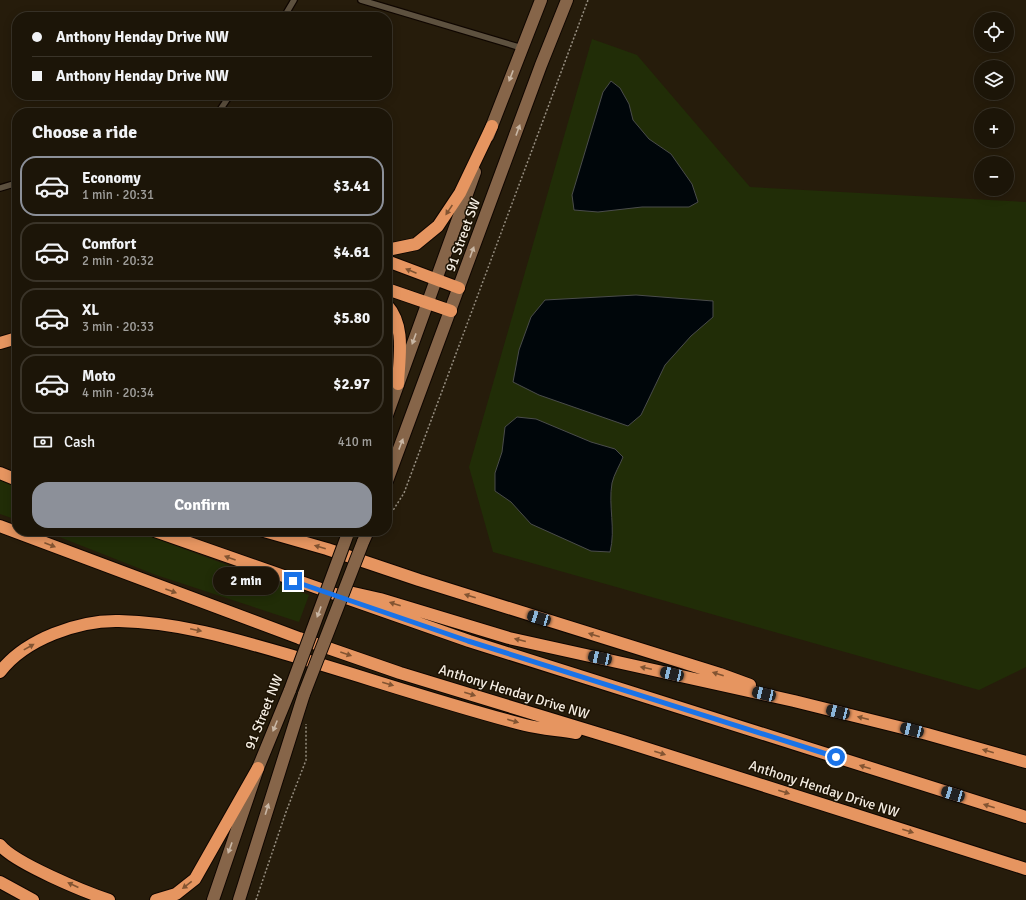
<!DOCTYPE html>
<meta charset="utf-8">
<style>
:root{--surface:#1c1508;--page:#251e12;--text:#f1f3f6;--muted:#a09f9c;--line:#3a3429;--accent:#8c9099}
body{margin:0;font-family:Signika,sans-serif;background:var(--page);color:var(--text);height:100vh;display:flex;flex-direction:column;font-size:15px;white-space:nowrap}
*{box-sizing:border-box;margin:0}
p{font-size:13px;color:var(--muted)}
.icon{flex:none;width:22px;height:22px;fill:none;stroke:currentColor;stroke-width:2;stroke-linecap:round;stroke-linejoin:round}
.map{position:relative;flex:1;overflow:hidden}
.drawer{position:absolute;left:12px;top:108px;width:380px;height:428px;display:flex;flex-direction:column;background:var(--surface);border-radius:16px;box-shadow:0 2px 10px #0003,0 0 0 1px var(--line)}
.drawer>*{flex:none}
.guide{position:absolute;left:12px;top:12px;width:380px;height:88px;border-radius:16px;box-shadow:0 2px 10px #0003,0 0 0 1px var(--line);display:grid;align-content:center;height:88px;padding:0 20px;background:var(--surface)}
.controls{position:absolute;left:974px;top:12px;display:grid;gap:8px}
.controls a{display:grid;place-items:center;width:40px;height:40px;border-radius:50%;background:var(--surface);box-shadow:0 2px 10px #0003,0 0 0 1px var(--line);font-size:20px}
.end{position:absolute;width:18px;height:18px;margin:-9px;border:5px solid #1a73e8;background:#fff;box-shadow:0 0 0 2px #fff}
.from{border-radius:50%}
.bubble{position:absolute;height:28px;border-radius:14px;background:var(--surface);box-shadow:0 2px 10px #0003,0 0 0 1px var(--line);font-size:13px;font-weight:700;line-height:28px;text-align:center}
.car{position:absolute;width:12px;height:24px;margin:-12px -6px;border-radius:5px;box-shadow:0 0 3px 1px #0007;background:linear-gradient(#222 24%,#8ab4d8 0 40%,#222 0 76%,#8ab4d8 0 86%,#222 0)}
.guide b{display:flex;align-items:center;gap:14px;height:38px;font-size:15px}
.guide b+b{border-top:1px solid var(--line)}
.guide i{width:10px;height:10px;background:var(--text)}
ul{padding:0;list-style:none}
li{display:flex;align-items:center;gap:12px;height:60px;margin:0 8px 6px;padding:0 12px;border:2px solid var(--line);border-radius:16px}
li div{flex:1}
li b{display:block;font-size:15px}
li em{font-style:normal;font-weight:700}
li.current{border-color:var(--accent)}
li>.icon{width:36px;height:36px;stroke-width:1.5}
h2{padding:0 20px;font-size:18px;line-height:48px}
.pay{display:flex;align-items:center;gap:10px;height:44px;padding:0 20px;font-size:15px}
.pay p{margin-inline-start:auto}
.primary-button{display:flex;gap:8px;margin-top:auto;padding:8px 20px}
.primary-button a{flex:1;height:46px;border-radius:16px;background:var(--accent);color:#fff;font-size:16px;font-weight:700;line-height:46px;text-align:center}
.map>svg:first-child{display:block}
.green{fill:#212d07}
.water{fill:#00060a;stroke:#4a4c4b}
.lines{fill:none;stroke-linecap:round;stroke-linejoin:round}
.service-casing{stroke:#0f0600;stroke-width:8}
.secondary-casing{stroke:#0f0600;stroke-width:14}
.motorway-casing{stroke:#0f0600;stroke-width:14}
.path{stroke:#968e80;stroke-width:1.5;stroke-dasharray:2 2;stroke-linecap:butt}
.service{stroke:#5d513f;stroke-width:5.5}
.secondary{stroke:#866549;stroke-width:12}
.motorway{stroke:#e69560;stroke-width:12}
.secondary-bridge-casing{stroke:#0f0600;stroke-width:14;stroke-linecap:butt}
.secondary-bridge{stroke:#866549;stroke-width:12}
.oneway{fill:#c9b7a5}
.oneway2{fill:#825432}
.route{stroke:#1a73e8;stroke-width:5}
.labels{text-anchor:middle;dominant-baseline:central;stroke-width:3;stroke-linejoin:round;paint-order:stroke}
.street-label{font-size:14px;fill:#f5eee3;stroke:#1d1304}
</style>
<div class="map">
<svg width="1026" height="900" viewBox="0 0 1026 900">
<rect width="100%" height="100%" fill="#261c0b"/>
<path class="green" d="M 592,39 L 637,55 L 750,187 L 1026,202 L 1026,667 L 979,690 L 493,552 L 469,467 Z
M 0,479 L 17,486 L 17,520 L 0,514 Z
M 44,531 L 135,531 L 309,595 L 299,622 L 156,575 Z"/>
<path class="water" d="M 611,81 L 620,88 L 629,104 L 633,120 L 649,139 L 671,154 L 692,184 L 698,202 L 689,207 L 642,207 L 598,212 L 574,210 L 572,195 L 603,92 Z
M 636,295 L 713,301 L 713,317 L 691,336 L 665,365 L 641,415 L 628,426 L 539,395 L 513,382 L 519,350 L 531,317 L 545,300 Z
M 517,417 L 536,419 L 591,442 L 615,449 L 623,457 C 620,465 614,474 612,483 C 608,506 616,529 610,552 L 591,551 L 531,524 L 511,502 L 495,491 L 495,473 L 502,452 L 505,427 Z"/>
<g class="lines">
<defs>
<path id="service" d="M 361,0 L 522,48
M 284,17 L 294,0
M 218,113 L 230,95
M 0,188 L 17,183"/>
<path id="secondary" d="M 488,136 L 541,0
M 387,415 L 475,172
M 387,481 L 541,65 L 567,0
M 363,542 L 368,531
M 213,900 L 258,768 L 290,690
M 239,900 L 304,694"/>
<path id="motorway" d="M 387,250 L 416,244 L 438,226 L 460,193 L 492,126
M 387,261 L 459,288
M 387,289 L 451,311
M 387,305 C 406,326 399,358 398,384
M 0,343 L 17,338
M 0,473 L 17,480
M 0,526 L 299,638 L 400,673 L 623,741 L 1026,869
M 155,531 L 469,641 L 1026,817
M 264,531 L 327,549 L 419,580 L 720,674 L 750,685
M 349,592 L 380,599 L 509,638 L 794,701 L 927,734 L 1026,762
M 0,672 C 25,639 79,620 119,621 C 176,622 231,638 286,654 C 365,677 444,704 525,725 C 541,729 559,730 576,733
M 0,845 C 14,863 85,892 109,900
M 0,882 L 33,900
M 156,900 L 176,894 L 195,879 L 258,768"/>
</defs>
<use href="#service" class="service-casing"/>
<use href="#secondary" class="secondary-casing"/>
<use href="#motorway" class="motorway-casing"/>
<path class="path" d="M 387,520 L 404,493 L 588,0
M 256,900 L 286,812 L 306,760 L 306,724"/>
<use href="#service" class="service"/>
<use href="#secondary" class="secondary"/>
<use href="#motorway" class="motorway"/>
<defs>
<path id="secondary-bridge" d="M 290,690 L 347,536
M 304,694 L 363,542"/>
</defs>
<use href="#secondary-bridge" class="secondary-bridge-casing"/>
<use href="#secondary-bridge" class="secondary-bridge"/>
</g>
<defs><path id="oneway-solid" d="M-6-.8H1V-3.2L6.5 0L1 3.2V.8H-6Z"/></defs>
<g class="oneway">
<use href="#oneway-solid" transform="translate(511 76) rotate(111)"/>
<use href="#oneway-solid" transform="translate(518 130) rotate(-70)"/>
<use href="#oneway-solid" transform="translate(472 252) rotate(-70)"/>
<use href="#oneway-solid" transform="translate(414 339) rotate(110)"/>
<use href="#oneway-solid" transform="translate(401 444) rotate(-69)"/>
<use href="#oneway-solid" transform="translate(319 612) rotate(110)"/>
<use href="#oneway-solid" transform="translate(275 726) rotate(112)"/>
<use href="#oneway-solid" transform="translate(267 809) rotate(-73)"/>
<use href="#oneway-solid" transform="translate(230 848) rotate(110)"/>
</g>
<g class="oneway2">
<use href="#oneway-solid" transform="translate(449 210) rotate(124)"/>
<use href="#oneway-solid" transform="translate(411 271) rotate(-157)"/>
<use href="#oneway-solid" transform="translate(50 545) rotate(21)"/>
<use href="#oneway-solid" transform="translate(320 547) rotate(-164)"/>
<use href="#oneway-solid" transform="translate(230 558) rotate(-160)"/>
<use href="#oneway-solid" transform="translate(171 591) rotate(20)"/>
<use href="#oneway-solid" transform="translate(470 596) rotate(-163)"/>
<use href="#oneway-solid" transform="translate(395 604) rotate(-162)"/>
<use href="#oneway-solid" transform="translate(196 630) rotate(12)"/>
<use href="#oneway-solid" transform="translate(594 635) rotate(-163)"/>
<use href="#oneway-solid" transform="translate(520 640) rotate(-166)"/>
<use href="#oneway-solid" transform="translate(29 647) rotate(-29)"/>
<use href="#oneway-solid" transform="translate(346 654) rotate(19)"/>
<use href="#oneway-solid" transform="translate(646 668) rotate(-168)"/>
<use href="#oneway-solid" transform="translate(718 674) rotate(-162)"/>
<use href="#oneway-solid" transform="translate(388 684) rotate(16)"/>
<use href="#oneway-solid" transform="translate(470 694) rotate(17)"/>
<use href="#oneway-solid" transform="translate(863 718) rotate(-166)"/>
<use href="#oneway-solid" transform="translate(513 721) rotate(16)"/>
<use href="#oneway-solid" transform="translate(988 751) rotate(-164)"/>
<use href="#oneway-solid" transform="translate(660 753) rotate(18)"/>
<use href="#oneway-solid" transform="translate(865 767) rotate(-162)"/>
<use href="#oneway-solid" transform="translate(784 792) rotate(18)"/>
<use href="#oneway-solid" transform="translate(989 806) rotate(-162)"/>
<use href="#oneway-solid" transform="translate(908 831) rotate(18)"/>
<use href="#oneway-solid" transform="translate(73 885) rotate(-155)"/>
<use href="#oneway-solid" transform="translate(187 885) rotate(142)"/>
</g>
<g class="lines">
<path class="route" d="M 293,581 L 468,641 L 836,757"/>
</g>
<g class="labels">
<g class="street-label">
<text transform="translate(463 235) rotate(-70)">91 Street SW</text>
<text transform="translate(514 692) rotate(17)">Anthony Henday Drive NW</text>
<text transform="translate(264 712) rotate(-68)">91 Street NW</text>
<text transform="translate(824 789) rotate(18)">Anthony Henday Drive NW</text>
</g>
</g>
</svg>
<div class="controls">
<a><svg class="icon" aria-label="locate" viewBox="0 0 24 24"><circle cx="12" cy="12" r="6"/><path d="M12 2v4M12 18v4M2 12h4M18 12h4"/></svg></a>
<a><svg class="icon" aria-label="layers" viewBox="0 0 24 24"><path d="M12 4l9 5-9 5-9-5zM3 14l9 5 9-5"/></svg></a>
<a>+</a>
<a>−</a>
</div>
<i class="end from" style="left:836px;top:757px"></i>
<i class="end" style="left:293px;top:581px"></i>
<div class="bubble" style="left:213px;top:567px;width:66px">2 min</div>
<i class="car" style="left:539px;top:618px;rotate:287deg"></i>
<i class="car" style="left:600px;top:658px;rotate:282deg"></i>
<i class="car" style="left:672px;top:674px;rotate:283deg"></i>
<i class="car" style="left:764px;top:694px;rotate:283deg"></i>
<i class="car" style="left:838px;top:712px;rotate:284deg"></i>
<i class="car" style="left:912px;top:730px;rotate:284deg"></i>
<i class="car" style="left:953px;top:794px;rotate:287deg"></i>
<div class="guide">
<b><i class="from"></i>Anthony Henday Drive NW</b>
<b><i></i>Anthony Henday Drive NW</b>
</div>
<section class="drawer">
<h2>Choose a ride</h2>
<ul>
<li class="current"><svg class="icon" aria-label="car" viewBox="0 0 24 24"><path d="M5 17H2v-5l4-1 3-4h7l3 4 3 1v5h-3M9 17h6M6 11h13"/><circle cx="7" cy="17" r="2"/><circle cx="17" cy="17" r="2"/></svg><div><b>Economy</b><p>1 min · 20:31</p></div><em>$3.41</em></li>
<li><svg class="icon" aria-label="car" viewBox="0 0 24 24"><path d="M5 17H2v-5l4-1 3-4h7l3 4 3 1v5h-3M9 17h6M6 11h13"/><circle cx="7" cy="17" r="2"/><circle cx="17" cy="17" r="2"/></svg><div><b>Comfort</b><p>2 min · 20:32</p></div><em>$4.61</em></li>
<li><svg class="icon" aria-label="car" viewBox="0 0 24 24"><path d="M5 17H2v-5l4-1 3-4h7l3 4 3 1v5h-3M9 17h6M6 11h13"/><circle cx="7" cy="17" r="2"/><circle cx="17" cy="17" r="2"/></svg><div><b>XL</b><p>3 min · 20:33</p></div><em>$5.80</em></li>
<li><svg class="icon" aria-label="car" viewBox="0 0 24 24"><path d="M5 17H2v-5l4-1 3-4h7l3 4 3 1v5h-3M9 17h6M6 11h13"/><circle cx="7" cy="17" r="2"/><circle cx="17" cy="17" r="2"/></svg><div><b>Moto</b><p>4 min · 20:34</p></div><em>$2.97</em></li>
</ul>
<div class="pay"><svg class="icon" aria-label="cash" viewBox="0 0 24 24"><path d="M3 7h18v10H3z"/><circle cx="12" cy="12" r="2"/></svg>Cash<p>410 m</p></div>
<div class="primary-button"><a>Confirm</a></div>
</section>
</div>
